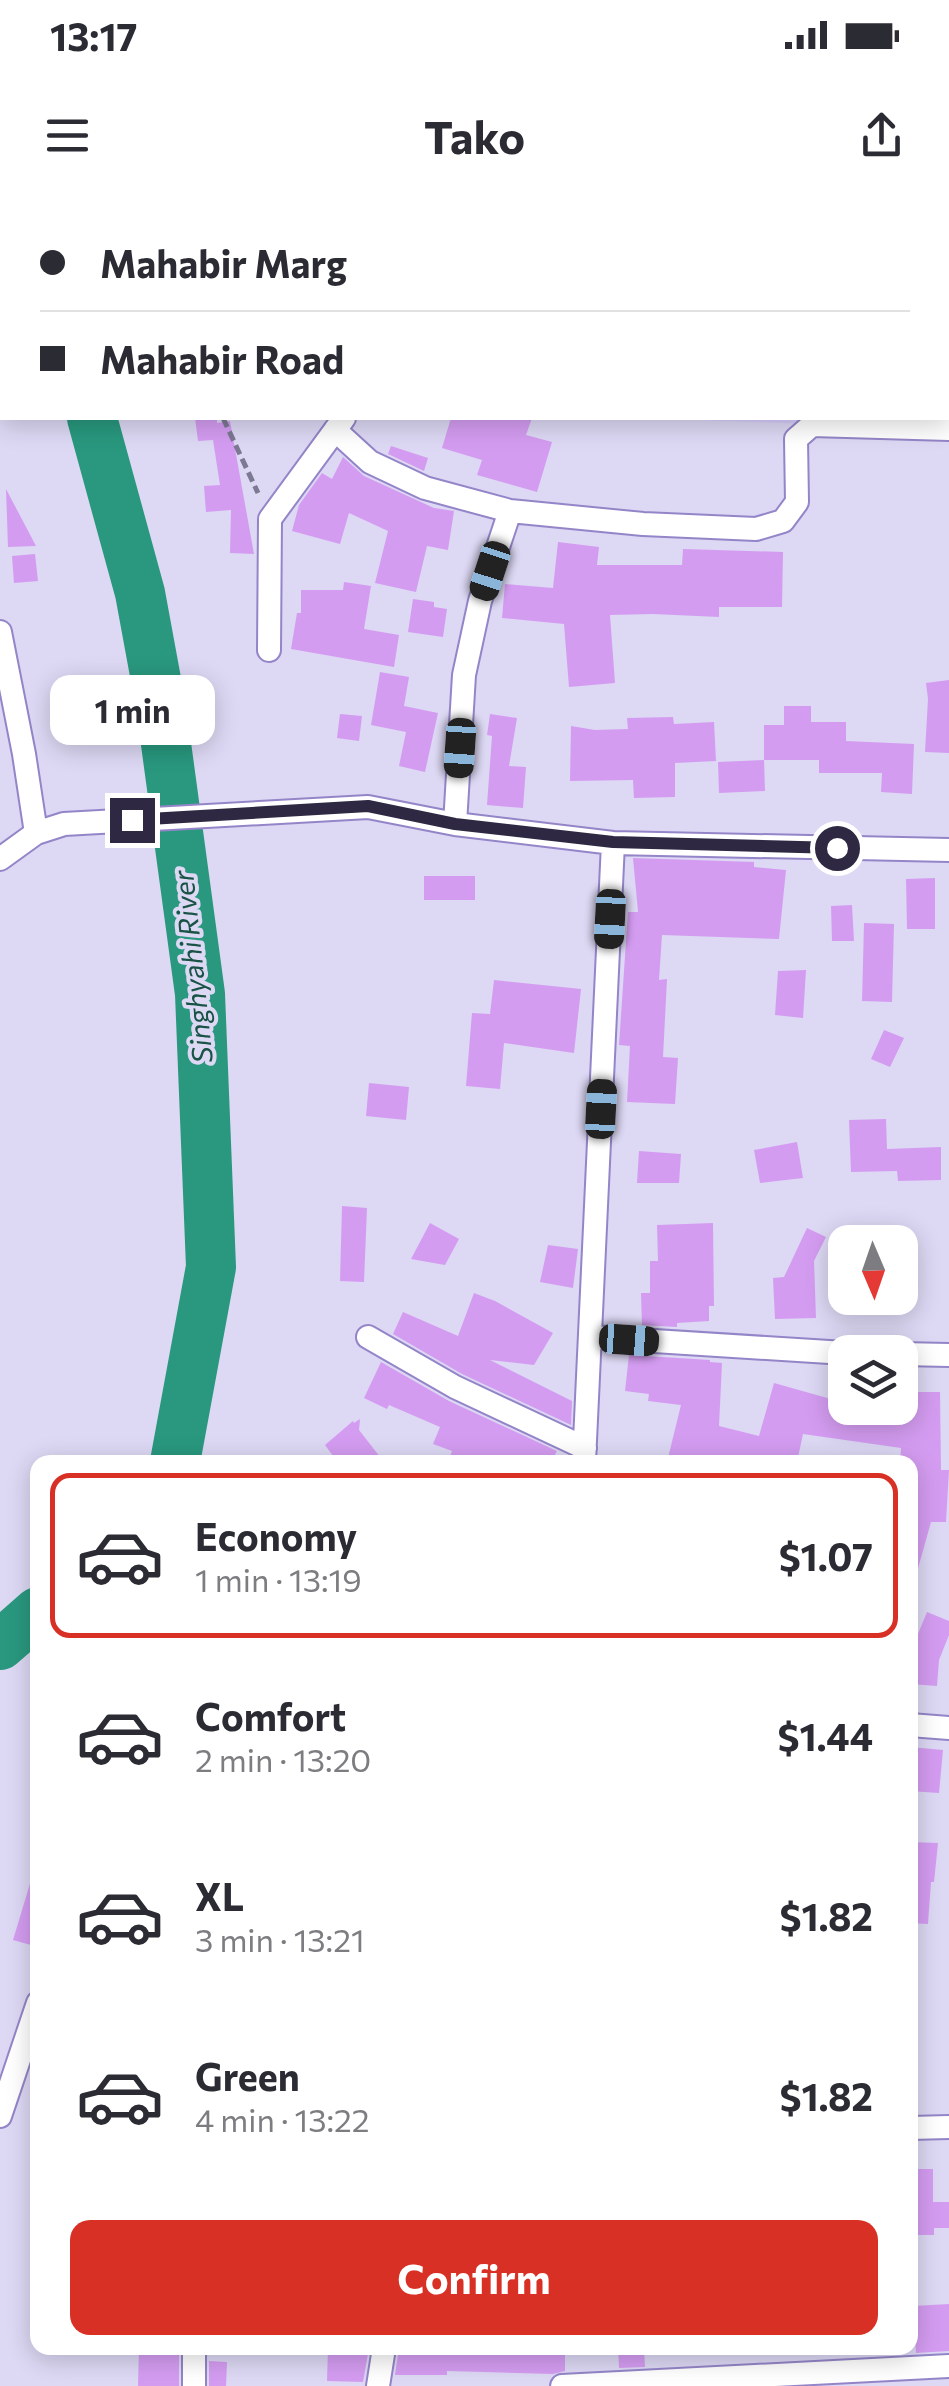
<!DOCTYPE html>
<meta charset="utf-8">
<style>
:root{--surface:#fff;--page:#f7f7f7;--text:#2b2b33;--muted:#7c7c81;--line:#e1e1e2;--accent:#d93025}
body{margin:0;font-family:Commissioner,sans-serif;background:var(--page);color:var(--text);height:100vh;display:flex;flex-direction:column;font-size:38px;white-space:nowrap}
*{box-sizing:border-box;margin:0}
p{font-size:32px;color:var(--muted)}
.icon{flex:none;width:55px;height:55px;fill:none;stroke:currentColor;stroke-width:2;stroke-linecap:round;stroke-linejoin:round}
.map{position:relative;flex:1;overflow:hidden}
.details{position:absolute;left:30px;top:1255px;width:888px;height:900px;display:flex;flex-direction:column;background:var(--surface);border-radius:20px;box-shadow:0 5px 25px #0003}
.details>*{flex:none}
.hud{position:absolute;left:0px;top:0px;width:950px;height:220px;box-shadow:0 5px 25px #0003;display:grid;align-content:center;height:220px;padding:0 40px;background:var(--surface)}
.needle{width:65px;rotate:178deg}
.buttons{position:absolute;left:828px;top:1025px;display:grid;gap:20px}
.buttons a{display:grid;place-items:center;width:90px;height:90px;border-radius:20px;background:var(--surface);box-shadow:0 5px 25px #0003;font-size:50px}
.end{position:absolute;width:45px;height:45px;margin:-22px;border:12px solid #2e2843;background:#fff;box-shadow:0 0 0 5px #fff}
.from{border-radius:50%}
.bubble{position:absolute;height:70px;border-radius:20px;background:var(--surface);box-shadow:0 5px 25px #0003;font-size:32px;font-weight:700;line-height:70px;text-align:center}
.car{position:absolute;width:30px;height:60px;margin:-30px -15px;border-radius:12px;box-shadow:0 0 8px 2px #0007;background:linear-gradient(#222 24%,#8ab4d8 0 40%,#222 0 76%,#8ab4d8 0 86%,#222 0)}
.hud b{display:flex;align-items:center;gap:35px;height:95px;font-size:38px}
.hud b+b{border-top:2px solid var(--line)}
.hud i{width:25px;height:25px;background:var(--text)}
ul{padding:18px 0 0;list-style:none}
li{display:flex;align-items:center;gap:30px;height:165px;margin:0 20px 15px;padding:0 20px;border:5px solid transparent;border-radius:20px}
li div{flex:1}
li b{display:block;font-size:38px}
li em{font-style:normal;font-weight:700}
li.active{border-color:var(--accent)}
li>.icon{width:90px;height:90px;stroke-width:1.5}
.action{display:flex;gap:20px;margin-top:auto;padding:20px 40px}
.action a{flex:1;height:115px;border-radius:20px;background:var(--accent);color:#fff;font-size:40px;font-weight:700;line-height:115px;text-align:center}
.status{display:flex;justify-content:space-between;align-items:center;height:70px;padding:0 50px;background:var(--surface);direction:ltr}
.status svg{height:28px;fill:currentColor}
header{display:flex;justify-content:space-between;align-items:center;height:130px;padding:0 40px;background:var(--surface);font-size:45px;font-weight:700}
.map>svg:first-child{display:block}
.built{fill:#d6cdfc}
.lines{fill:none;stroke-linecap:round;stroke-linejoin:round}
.river{stroke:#29987e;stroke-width:50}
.building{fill:#d49cf1}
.minor-casing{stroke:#9485c8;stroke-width:26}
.path{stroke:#7d7893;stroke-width:5;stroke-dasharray:10 5;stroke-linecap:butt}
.minor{stroke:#fff;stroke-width:22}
.route{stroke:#2e2843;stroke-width:12}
.labels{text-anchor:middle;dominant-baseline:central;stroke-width:8;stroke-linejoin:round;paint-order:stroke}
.water-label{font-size:28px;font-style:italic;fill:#195345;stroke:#ddd8f4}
</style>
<div class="status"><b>13:17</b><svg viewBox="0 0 49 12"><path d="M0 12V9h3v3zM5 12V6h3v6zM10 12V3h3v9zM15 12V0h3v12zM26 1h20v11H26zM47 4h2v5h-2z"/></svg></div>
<header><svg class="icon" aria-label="menu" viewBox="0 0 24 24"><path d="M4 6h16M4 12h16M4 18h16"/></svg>Tako<svg class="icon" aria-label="share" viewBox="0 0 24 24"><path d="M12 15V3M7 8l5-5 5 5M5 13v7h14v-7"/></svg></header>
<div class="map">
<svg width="949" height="2186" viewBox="0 0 949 2186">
<rect width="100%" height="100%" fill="#ddd8f4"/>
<path class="built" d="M 732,0 L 949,0 L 949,229 L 647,218 L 948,218 L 948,2 L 732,2 Z"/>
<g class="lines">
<path class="river" d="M 18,0 L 19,2
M 92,218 L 140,393 L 161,507 L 200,794 L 211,1067 L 175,1262
M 0,1445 L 38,1412"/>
</g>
<path class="building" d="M 195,218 L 217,218 L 217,223 L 230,221 L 254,354 L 230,353 L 231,310 L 206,312 L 204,286 L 220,285 L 213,240 L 198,241 Z
M 451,218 L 532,218 L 526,235 L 552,242 L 537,292 L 477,275 L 482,260 L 442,248 Z
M 391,246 L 428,258 L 424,271 L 388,254 Z
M 343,257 L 364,276 L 434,308 L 454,311 L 448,350 L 427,346 L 416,392 L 375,383 L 388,331 L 349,313 L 340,344 L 292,331 L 299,305 L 322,273 L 332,279 Z
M 6,289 L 36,346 L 8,347 Z
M 558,342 L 599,347 L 597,365 L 682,365 L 683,349 L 783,352 L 782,407 L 719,407 L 719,417 L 653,414 L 610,415 L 615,483 L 569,487 L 564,424 L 502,418 L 505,384 L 553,388 Z
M 35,354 L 38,381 L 14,383 L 12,356 Z
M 344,382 L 371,386 L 364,429 L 399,435 L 394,467 L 291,449 L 297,413 L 301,413 L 301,390 L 343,390 Z
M 413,399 L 434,402 L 434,407 L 447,409 L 443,437 L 408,432 Z
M 380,472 L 409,477 L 404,506 L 438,513 L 425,572 L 399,566 L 406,532 L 371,525 Z
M 949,480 L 949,553 L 925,552 L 928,499 L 926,483 Z
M 784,506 L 811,506 L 811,522 L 846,522 L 846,541 L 914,544 L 912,594 L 881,592 L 882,573 L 819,573 L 819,560 L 764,560 L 764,525 L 784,525 Z
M 340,514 L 362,516 L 359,541 L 337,538 Z
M 490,514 L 517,518 L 509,566 L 526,567 L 523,608 L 487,605 L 492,536 L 487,535 Z
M 673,517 L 674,524 L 714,522 L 716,561 L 675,563 L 675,597 L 634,598 L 633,580 L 570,581 L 571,526 L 595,530 L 628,529 L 627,518 Z
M 764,560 L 765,591 L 719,593 L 718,562 Z
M 633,658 L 754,662 L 754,667 L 786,670 L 779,739 L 662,735 L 659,780 L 667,779 L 663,857 L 678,858 L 675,904 L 627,902 L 630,846 L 619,845 L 628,712 L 638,712 Z
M 424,676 L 475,676 L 475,700 L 424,700 Z
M 935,678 L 935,729 L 907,729 L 906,679 Z
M 852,705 L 854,741 L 832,741 L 831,706 Z
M 864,723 L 894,724 L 892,802 L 862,801 Z
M 806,770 L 803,818 L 775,815 L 778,771 Z
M 494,780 L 581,789 L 574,853 L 504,843 L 500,889 L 466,886 L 472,813 L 490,814 Z
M 884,830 L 904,838 L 890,867 L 871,859 Z
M 369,883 L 409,887 L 406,920 L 366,916 Z
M 886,919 L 887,949 L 941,947 L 941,980 L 898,981 L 897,971 L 851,972 L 849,920 Z
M 797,942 L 803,978 L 760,983 L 754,950 Z
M 639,951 L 681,954 L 679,983 L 637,983 Z
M 342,1006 L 367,1008 L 364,1082 L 340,1081 Z
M 430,1023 L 459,1039 L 445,1065 L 411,1059 Z
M 713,1023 L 714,1106 L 709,1106 L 709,1121 L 677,1123 L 677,1127 L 642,1125 L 641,1093 L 650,1093 L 650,1061 L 658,1061 L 657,1025 Z
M 807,1028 L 826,1037 L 814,1061 L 816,1118 L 775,1119 L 773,1078 L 784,1077 Z
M 548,1045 L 578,1049 L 573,1088 L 540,1082 Z
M 474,1093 L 495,1101 L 553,1133 L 534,1165 L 490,1160 L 572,1201 L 571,1225 L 462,1174 L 393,1134 L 403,1112 L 458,1136 Z
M 629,1155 L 710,1160 L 710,1162 L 722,1163 L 719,1226 L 759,1236 L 774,1183 L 845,1203 L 845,1208 L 900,1208 L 901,1192 L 940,1192 L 941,1270 L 949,1270 L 946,1322 L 931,1322 L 917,1372 L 910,1371 L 910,1262 L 900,1262 L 901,1248 L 803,1234 L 797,1262 L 667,1262 L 681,1205 L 648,1201 L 649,1194 L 625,1191 Z
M 381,1162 L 449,1201 L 557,1251 L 551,1262 L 448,1262 L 452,1251 L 433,1244 L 440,1227 L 389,1205 L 387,1209 L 364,1198 Z
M 360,1219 L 359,1230 L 384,1262 L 335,1262 L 336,1260 L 325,1245 L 353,1221 L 354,1223 Z
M 927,1412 L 949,1421 L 949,1435 L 939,1460 L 937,1486 L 910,1484 L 913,1446 Z
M 910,1547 L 943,1550 L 939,1593 L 910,1591 Z
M 910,1642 L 938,1643 L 934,1682 L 931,1682 L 928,1724 L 910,1723 Z
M 32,1677 L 38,1678 L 38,1747 L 13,1740 Z
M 910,1969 L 933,1969 L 933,2002 L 949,2002 L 949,2028 L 934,2028 L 934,2035 L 910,2035 Z
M 949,2104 L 949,2151 L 916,2153 L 913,2106 Z
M 139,2148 L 179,2149 L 179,2186 L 138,2186 Z
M 328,2148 L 369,2148 L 363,2182 L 327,2181 Z
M 399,2148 L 565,2148 L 565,2171 L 553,2174 L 447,2171 L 447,2175 L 395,2175 Z
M 618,2148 L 644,2148 L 645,2167 L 619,2168 Z
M 209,2161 L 227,2162 L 226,2186 L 209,2186 Z"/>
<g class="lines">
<defs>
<path id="minor" d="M 436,2 L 436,0
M 335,230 L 370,262 L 425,288 L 510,311 L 643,324 L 756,329 L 783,321 L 797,302 L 796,239 L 812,225 L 949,229
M 0,432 L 24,554 L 36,633
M 269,450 L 270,319 L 344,218
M 455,624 L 464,475 L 480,401 L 510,311
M 0,659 L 36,633 L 64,624 L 368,607 L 455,624 L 613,643 L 949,650
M 368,1137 L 455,1187 L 585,1248
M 591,1137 L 845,1153
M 900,1154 L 949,1155
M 584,1262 L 613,643
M 910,1525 L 949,1528
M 0,1916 L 38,1803
M 910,1928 L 949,1927
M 194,2186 L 194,2148
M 378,2186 L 384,2148
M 562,2186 L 949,2166"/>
</defs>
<use href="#minor" class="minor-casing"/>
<path class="path" d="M 147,0 L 147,2
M 223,218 L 258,293"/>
<use href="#minor" class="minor"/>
</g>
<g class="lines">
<path class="route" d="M 132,620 L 368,606 L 455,624 L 613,642 L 837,648"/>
</g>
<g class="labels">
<g class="water-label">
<text transform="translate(192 767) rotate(-96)">Singhyahi River</text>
</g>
</g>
</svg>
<div class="buttons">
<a><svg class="needle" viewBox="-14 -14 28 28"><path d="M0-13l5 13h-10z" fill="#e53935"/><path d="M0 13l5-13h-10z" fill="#7c7c81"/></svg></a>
<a><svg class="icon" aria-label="layers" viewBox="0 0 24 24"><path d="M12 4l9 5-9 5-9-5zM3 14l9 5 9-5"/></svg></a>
</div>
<i class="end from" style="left:837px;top:648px"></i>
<i class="end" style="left:132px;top:620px"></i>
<div class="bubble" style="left:50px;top:475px;width:165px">1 min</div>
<i class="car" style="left:490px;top:371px;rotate:198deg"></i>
<i class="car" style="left:460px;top:548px;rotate:184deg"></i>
<i class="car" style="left:610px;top:719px;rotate:183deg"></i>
<i class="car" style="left:601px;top:909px;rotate:3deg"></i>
<i class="car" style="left:629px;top:1140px;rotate:94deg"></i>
<div class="hud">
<b><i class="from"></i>Mahabir Marg</b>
<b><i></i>Mahabir Road</b>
</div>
<section class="details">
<ul>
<li class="active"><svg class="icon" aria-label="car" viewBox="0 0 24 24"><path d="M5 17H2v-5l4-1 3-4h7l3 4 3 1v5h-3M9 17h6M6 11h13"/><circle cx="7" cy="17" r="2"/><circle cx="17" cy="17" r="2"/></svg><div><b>Economy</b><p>1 min · 13:19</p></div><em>$1.07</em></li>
<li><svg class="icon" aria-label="car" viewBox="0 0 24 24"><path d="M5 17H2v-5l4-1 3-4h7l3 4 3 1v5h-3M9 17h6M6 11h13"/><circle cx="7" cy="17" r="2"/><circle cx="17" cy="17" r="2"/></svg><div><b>Comfort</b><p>2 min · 13:20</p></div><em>$1.44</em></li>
<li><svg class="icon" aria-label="car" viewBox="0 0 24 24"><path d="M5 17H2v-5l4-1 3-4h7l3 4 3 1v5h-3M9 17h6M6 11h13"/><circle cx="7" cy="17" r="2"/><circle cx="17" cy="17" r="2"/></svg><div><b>XL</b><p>3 min · 13:21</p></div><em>$1.82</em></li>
<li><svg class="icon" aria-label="car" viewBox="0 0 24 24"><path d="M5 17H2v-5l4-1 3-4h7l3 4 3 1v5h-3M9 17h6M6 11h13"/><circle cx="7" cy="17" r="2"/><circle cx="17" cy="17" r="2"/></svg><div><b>Green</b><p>4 min · 13:22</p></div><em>$1.82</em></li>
</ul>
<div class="action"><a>Confirm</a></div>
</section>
</div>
